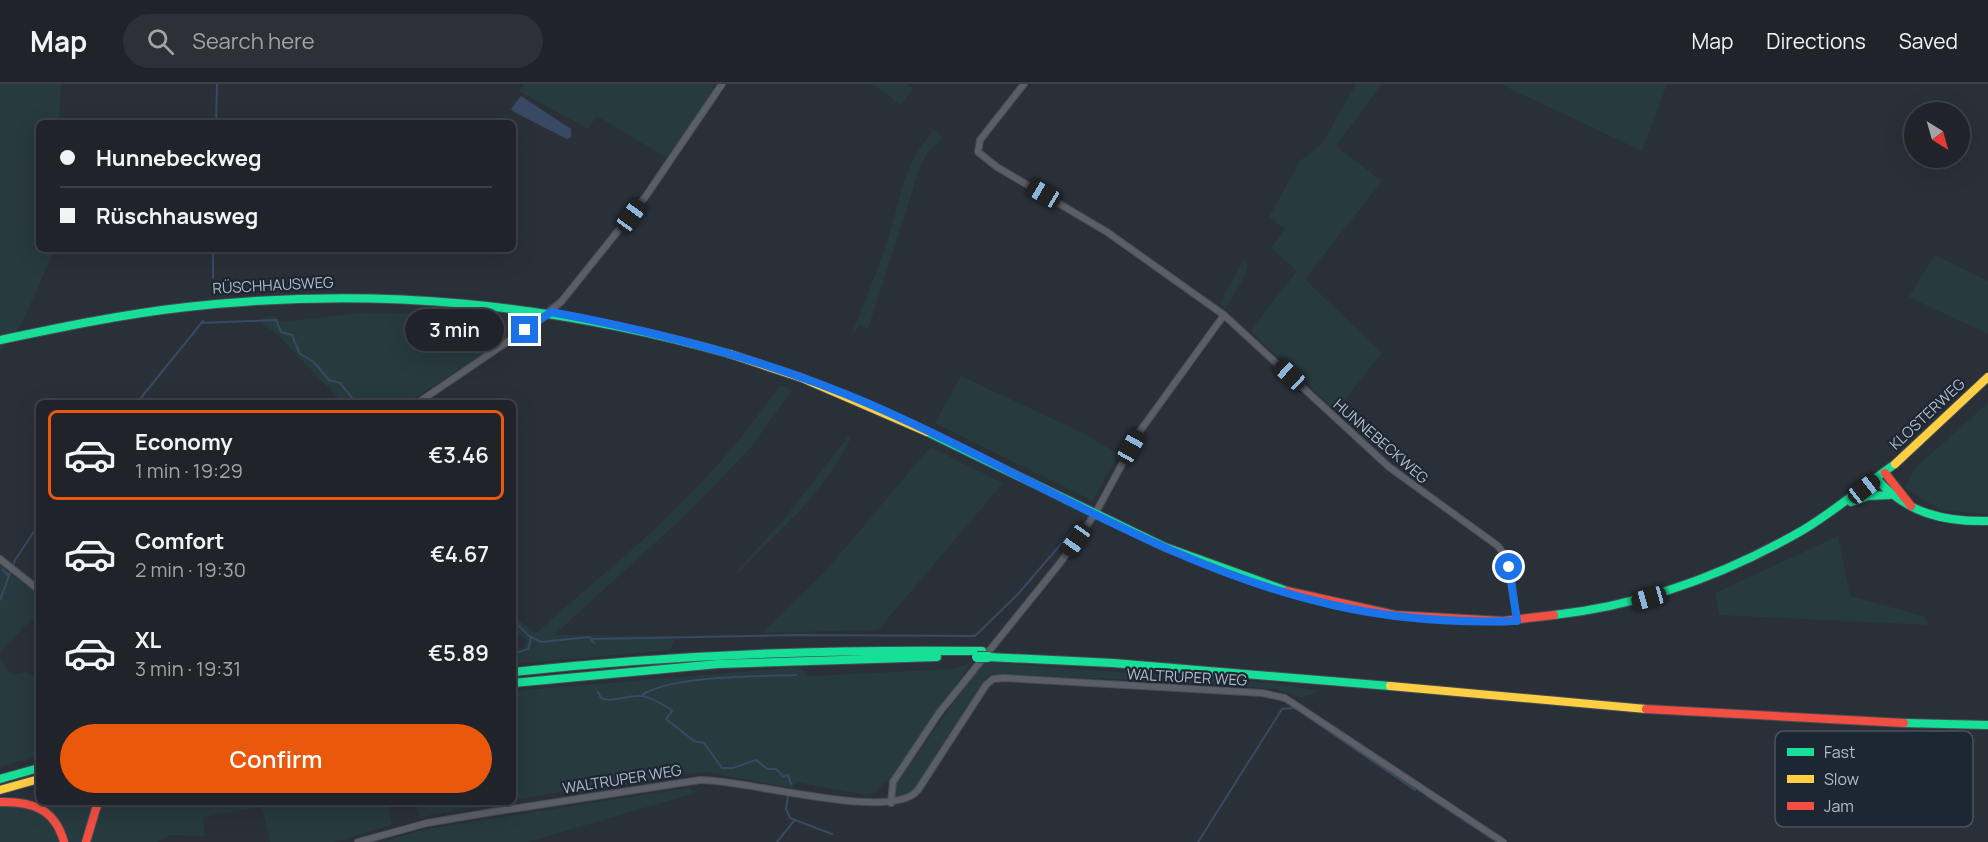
<!DOCTYPE html>
<meta charset="utf-8">
<style>
:root{--surface:#20242a;--page:#2d3036;--text:#f1f3f6;--muted:#a2a4a8;--line:#3d4147;--accent:#ea580c}
body{margin:0;font-family:Manrope,sans-serif;background:var(--page);color:var(--text);height:100vh;display:flex;flex-direction:column;font-size:22px;white-space:nowrap}
*{box-sizing:border-box;margin:0}
p{font-size:20px;color:var(--muted)}
.icon{flex:none;width:33px;height:33px;fill:none;stroke:currentColor;stroke-width:2;stroke-linecap:round;stroke-linejoin:round}
.map{position:relative;flex:1;overflow:hidden}
.details{position:absolute;left:36px;top:316px;width:480px;height:405px;display:flex;flex-direction:column;background:var(--surface);border-radius:9px;box-shadow:0 6px 24px #0002,0 0 0 2px var(--line)}
.details>*{flex:none}
.hud{position:absolute;left:36px;top:36px;width:480px;height:132px;border-radius:9px;box-shadow:0 6px 24px #0002,0 0 0 2px var(--line);display:grid;align-content:center;height:132px;padding:0 24px;background:var(--surface)}
.needle{width:39px;rotate:143deg}
.fabs{position:absolute;left:1904px;top:18px;display:grid;gap:12px}
.fabs a{display:grid;place-items:center;width:66px;height:66px;border-radius:50%;background:var(--surface);box-shadow:0 6px 24px #0002,0 0 0 2px var(--line);font-size:30px}
.end{position:absolute;width:27px;height:27px;margin:-14px;border:8px solid #1a73e8;background:#fff;box-shadow:0 0 0 3px #fff}
.from{border-radius:50%}
.bubble{position:absolute;height:42px;border-radius:21px;background:var(--surface);box-shadow:0 6px 24px #0002,0 0 0 2px var(--line);font-size:20px;font-weight:600;line-height:42px;text-align:center}
.car{position:absolute;width:18px;height:36px;margin:-18px -9px;border-radius:8px;box-shadow:0 0 4px 2px #0007;background:linear-gradient(#222 24%,#8ab4d8 0 40%,#222 0 76%,#8ab4d8 0 86%,#222 0)}
.hud b{display:flex;align-items:center;gap:21px;height:57px;font-size:22px}
.hud b+b{border-top:2px solid var(--line)}
.hud i{width:15px;height:15px;background:var(--text)}
ul{padding:10px 0 0;list-style:none}
li{display:flex;align-items:center;gap:18px;height:90px;margin:0 12px 9px;padding:0 12px;border:3px solid transparent;border-radius:9px}
li div{flex:1}
li b{display:block;font-size:22px}
li em{font-style:normal;font-weight:600}
li.selected{border-color:var(--accent)}
li>.icon{width:54px;height:54px;stroke-width:1.5}
.primary-button{display:flex;gap:12px;margin-top:auto;padding:12px 24px}
.primary-button a{flex:1;height:69px;border-radius:36px;background:var(--accent);color:#fff;font-size:24px;font-weight:600;line-height:69px;text-align:center}
header{display:flex;align-items:center;gap:36px;box-sizing:border-box;height:84px;padding:0 30px;background:var(--surface);border-bottom:2px solid var(--line)}
header strong{font-size:28px}
nav{display:flex;gap:33px;margin-inline-start:auto;font-size:21px}
.search{width:420px;height:54px;background:var(--page);display:flex;align-items:center;gap:15px;box-sizing:border-box;padding:0 21px;border-radius:33px;color:var(--muted);font-size:22px}
.map>svg:first-child{display:block}
.green{fill:#273a3e}
.water{fill:#384963}
.lines{fill:none;stroke-linecap:round;stroke-linejoin:round}
.stream{stroke:#384963;stroke-width:2}
.street-casing{stroke:#484c53;stroke-width:8}
.fast-casing{stroke:#484c53;stroke-width:10}
.slow-casing{stroke:#484c53;stroke-width:10}
.jam-casing{stroke:#484c53;stroke-width:10}
.street{stroke:#5a5e66;stroke-width:6}
.fast{stroke:#16e098;stroke-width:8}
.slow{stroke:#ffcf43;stroke-width:8}
.jam{stroke:#f24e42;stroke-width:8}
.fast-bridge-casing{stroke:#474c53;stroke-width:12;stroke-linecap:butt}
.fast-bridge{stroke:#16e098;stroke-width:10}
.route{stroke:#1a73e8;stroke-width:8}
.labels{text-anchor:middle;dominant-baseline:central;stroke-width:4.5;stroke-linejoin:round;paint-order:stroke}
.street-label{font-size:15px;fill:#b4bcc9;stroke:#1d2633}
.key{fill:#1d2633;stroke:#4a5360;stroke-width:1.5}
.key-label{font-size:16px;fill:#b4bcc9}
</style>
<header>
<strong>Map</strong>
<div class="search"><svg class="icon" aria-label="search" viewBox="0 0 24 24"><circle cx="10" cy="10" r="6"/><path d="M15 15l6 6"/></svg>Search here</div>
<nav><a>Map</a><a>Directions</a><a>Saved</a></nav>
</header>
<div class="map">
<svg width="1988" height="758" viewBox="0 0 1988 758">
<rect width="100%" height="100%" fill="#2a3038"/>
<path class="green" d="M 0,0 L 61,0 L 59,39 L 39,39 L 39,165 L 55,165 L 22,239 L 0,268 Z
M 524,0 L 715,0 L 707,16 L 667,74 L 597,32 L 588,45 L 519,7 Z
M 872,0 L 907,0 L 913,4 L 901,21 Z
M 1356,0 L 1382,0 L 1336,62 L 1382,97 L 1305,195 L 1382,269 L 1336,327 L 1250,247 L 1297,187 L 1271,164 L 1285,145 L 1269,133 L 1300,77 L 1322,60 Z
M 1500,0 L 1667,0 L 1642,67 Z
M 934,46 L 943,54 L 927,69 L 920,83 L 868,245 L 860,241 L 850,254 C 865,217 881,179 892,142 C 904,100 904,81 934,46 Z
M 1935,171 L 1988,197 L 1988,250 L 1909,213 Z
M 1244,175 L 1247,179 L 1246,190 L 1225,224 L 1220,219 Z
M 361,229 L 440,230 L 521,238 L 523,244 L 407,319 L 344,320 L 277,250 L 262,240 L 264,233 L 275,232 L 280,238 Z
M 961,292 L 1083,349 L 1118,370 L 1093,417 L 935,339 Z
M 780,301 L 792,306 L 753,361 L 691,426 L 554,551 L 671,552 L 674,557 L 670,566 L 513,580 L 513,566 L 523,564 L 526,556 L 513,545 L 513,531 L 535,549 L 539,547 C 574,514 611,485 646,453 C 696,407 742,357 780,301 Z
M 1988,319 L 1988,430 L 1940,426 L 1905,404 L 1915,384 Z
M 849,351 L 850,356 L 832,387 L 800,427 L 723,503 L 785,434 Z
M 930,363 L 1003,399 L 878,546 L 762,549 L 824,489 Z
M 1838,452 L 1850,512 L 1923,532 L 1929,541 L 1719,531 L 1715,509 Z
M 0,477 L 6,486 L 39,512 L 39,529 C 25,544 12,553 0,569 Z
M 0,572 L 7,587 L 14,591 L 26,588 L 39,598 L 39,671 L 0,683 Z
M 972,578 L 890,697 L 885,697 L 876,708 L 865,711 L 796,698 L 793,704 L 706,688 L 622,698 L 513,716 L 513,607 L 799,583 L 810,592 L 954,585 Z
M 982,578 L 1273,599 L 1320,607 L 1302,614 L 1276,605 L 1160,597 L 991,590 L 986,594 L 914,706 L 899,714 L 896,712 L 895,702 Z
M 688,704 L 695,709 L 528,758 L 381,758 L 427,745 Z
M 330,718 L 387,719 L 392,741 L 334,758 L 270,758 L 262,723 L 203,733 L 205,752 L 169,751 L 157,758 L 91,758 L 103,719 Z
M 40,719 L 94,719 L 83,758 L 67,758 Z
M 416,719 L 416,718 L 501,719 L 420,733 Z
M 0,721 C 30,723 51,724 59,758 L 0,758 Z"/>
<path class="water" d="M 521,12 L 565,41 L 571,45 L 571,53 L 567,55 L 514,28 L 511,25 Z"/>
<g class="lines">
<path class="stream" d="M 216,39 L 217,0
M 213,194 L 213,165
M 201,239 L 276,236 L 281,248 L 292,251 L 300,270 L 314,278 L 329,296 L 340,299 L 357,320
M 136,320 L 203,237
M 3,486 L 9,492
M 0,516 L 15,476 L 39,440
M 513,536 L 529,552 L 541,558 L 589,553 L 594,559
M 592,555 L 796,551 L 975,552 L 1018,510 L 1073,446
M 513,570 L 528,565 L 531,554
M 598,608 L 601,614 C 614,619 626,611 640,612 C 649,612 662,620 670,625 L 672,627 L 666,635 L 694,657 L 704,659 L 722,684 L 733,684 L 756,676 L 767,685 L 776,685 L 783,692 L 788,691 L 791,700
M 642,611 C 672,591 758,593 796,591
M 1308,633 L 1415,706
M 788,712 L 786,725 L 790,734 L 832,750
M 1427,712 L 1491,754
M 777,758 L 794,737
M 1198,758 L 1282,625 L 1293,624"/>
<defs>
<path id="street" d="M 1024,0 L 980,56 L 978,68 L 997,83 L 1107,148 L 1224,231 L 1389,383 L 1498,462 L 1508,477 L 1517,537
M 416,320 L 525,246 L 561,218 L 646,112 L 722,0
M 0,475 L 39,506
M 891,719 L 893,698 L 939,629 L 1060,479 L 1095,430 L 1140,347 L 1224,231
M 358,758 L 427,739 L 486,729 L 700,696 C 746,695 892,739 918,706 L 986,601 L 993,595 L 1004,594 L 1262,609 L 1285,614 L 1503,758"/>
<path id="fast" d="M 0,256 C 62,243 124,230 187,223 C 375,202 549,219 730,270
M 927,348 L 1165,463 L 1287,507
M 1877,395 C 1906,429 1944,438 1988,437
M 1851,418 L 1868,412 L 1889,411
M 1554,531 C 1643,521 1725,491 1803,446 C 1835,427 1865,401 1895,380
M 988,573 L 1113,579 L 1390,602
M 513,588 C 669,571 825,565 982,567
M 513,599 L 718,580 L 937,573
M 1904,639 L 1988,641
M 0,695 L 39,684"/>
<path id="slow" d="M 730,270 L 802,294 L 927,348
M 1895,380 L 1988,293
M 1390,602 L 1646,625
M 0,706 L 39,695"/>
<path id="jam" d="M 1885,389 L 1911,422
M 1287,507 L 1395,531 L 1503,537 L 1554,531
M 1646,625 L 1904,639
M 0,718 C 32,717 55,725 64,758
M 86,758 L 98,718"/>
</defs>
<use href="#street" class="street-casing"/>
<use href="#fast" class="fast-casing"/>
<use href="#slow" class="slow-casing"/>
<use href="#jam" class="jam-casing"/>
<use href="#street" class="street"/>
<use href="#fast" class="fast"/>
<use href="#slow" class="slow"/>
<use href="#jam" class="jam"/>
<defs>
<path id="fast-bridge" d="M 977,573 L 988,573"/>
</defs>
<use href="#fast-bridge" class="fast-bridge-casing"/>
<use href="#fast-bridge" class="fast-bridge"/>
</g>
<g class="lines">
<path class="route" d="M 525,246 L 551,228 C 659,248 765,275 867,319 C 1022,385 1166,484 1333,521 C 1394,535 1455,539 1517,537 L 1509,483"/>
</g>
<g class="labels">
<g class="street-label">
<text transform="translate(273 201) rotate(-3)">RÜSCHHAUSWEG</text>
<text transform="translate(1927 330) rotate(-43)">KLOSTERWEG</text>
<text transform="translate(1381 357) rotate(41)">HUNNEBECKWEG</text>
<text transform="translate(1187 593) rotate(3)">WALTRUPER WEG</text>
<text transform="translate(622 695) rotate(-9)">WALTRUPER WEG</text>
</g>
</g>
<rect x="1775" y="647" width="198" height="96" rx="9" class="key"/>
<rect x="1787" y="664" width="27" height="8" fill="#16e098"/>
<rect x="1787" y="691" width="27" height="8" fill="#ffcf43"/>
<rect x="1787" y="718" width="27" height="8" fill="#f24e42"/>
<g class="key-label">
<text x="1824" y="674">Fast</text>
<text x="1824" y="701">Slow</text>
<text x="1824" y="728">Jam</text>
</g>
</svg>
<div class="fabs">
<a><svg class="needle" viewBox="-14 -14 28 28"><path d="M0-13l5 13h-10z" fill="#e53935"/><path d="M0 13l5-13h-10z" fill="#a2a4a8"/></svg></a>
</div>
<i class="end from" style="left:1509px;top:483px"></i>
<i class="end" style="left:525px;top:246px"></i>
<div class="bubble" style="left:405px;top:225px;width:99px">3 min</div>
<i class="car" style="left:1044px;top:110px;rotate:300deg"></i>
<i class="car" style="left:631px;top:132px;rotate:36deg"></i>
<i class="car" style="left:1290px;top:291px;rotate:313deg"></i>
<i class="car" style="left:1131px;top:363px;rotate:29deg"></i>
<i class="car" style="left:1864px;top:405px;rotate:52deg"></i>
<i class="car" style="left:1076px;top:456px;rotate:215deg"></i>
<i class="car" style="left:1649px;top:514px;rotate:254deg"></i>
<div class="hud">
<b><i class="from"></i>Hunnebeckweg</b>
<b><i></i>Rüschhausweg</b>
</div>
<section class="details">
<ul>
<li class="selected"><svg class="icon" aria-label="car" viewBox="0 0 24 24"><path d="M5 17H2v-5l4-1 3-4h7l3 4 3 1v5h-3M9 17h6M6 11h13"/><circle cx="7" cy="17" r="2"/><circle cx="17" cy="17" r="2"/></svg><div><b>Economy</b><p>1 min · 19:29</p></div><em>€3.46</em></li>
<li><svg class="icon" aria-label="car" viewBox="0 0 24 24"><path d="M5 17H2v-5l4-1 3-4h7l3 4 3 1v5h-3M9 17h6M6 11h13"/><circle cx="7" cy="17" r="2"/><circle cx="17" cy="17" r="2"/></svg><div><b>Comfort</b><p>2 min · 19:30</p></div><em>€4.67</em></li>
<li><svg class="icon" aria-label="car" viewBox="0 0 24 24"><path d="M5 17H2v-5l4-1 3-4h7l3 4 3 1v5h-3M9 17h6M6 11h13"/><circle cx="7" cy="17" r="2"/><circle cx="17" cy="17" r="2"/></svg><div><b>XL</b><p>3 min · 19:31</p></div><em>€5.89</em></li>
</ul>
<div class="primary-button"><a>Confirm</a></div>
</section>
</div>
